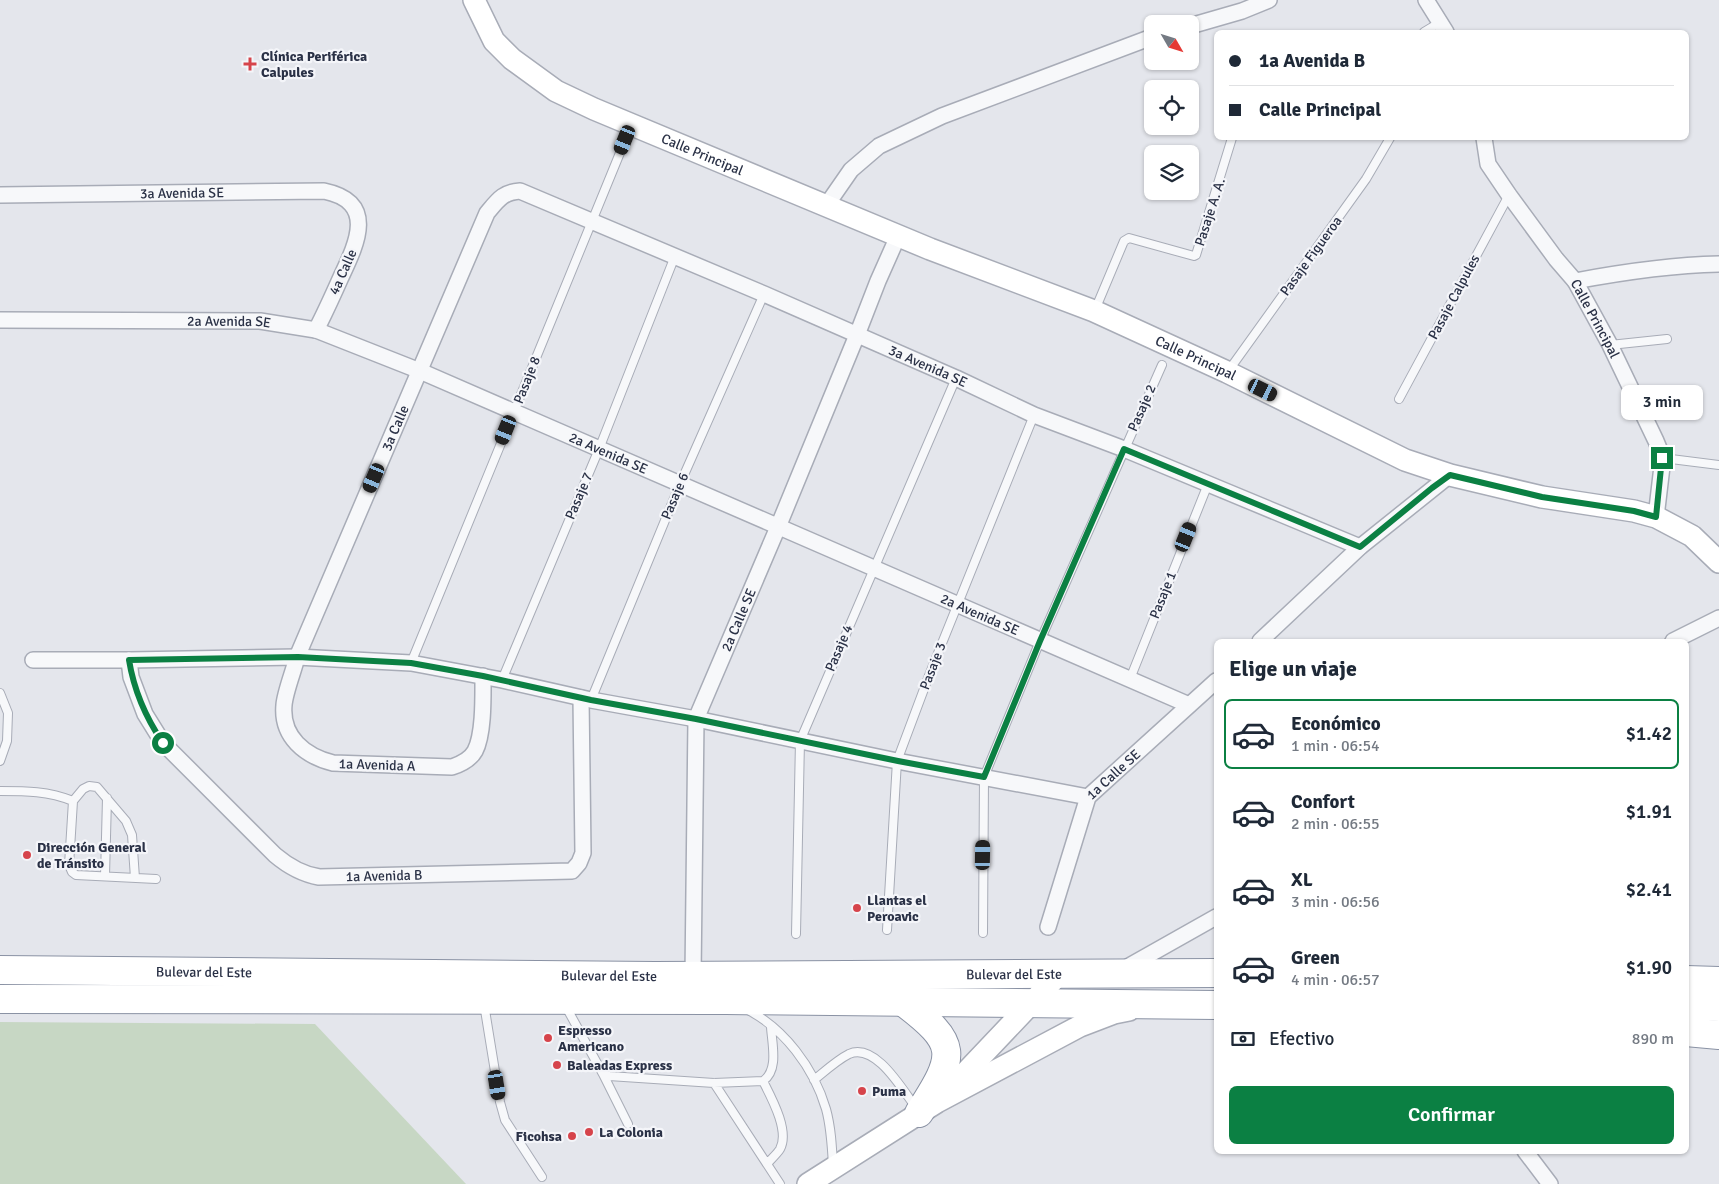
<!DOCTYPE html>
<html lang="es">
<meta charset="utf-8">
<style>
:root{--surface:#fff;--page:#f2f2f3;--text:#1f2937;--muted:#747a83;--line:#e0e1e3;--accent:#0b8043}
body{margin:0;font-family:Signika,sans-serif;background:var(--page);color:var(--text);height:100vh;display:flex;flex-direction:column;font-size:19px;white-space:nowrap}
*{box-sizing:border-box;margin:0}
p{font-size:16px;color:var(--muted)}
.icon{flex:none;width:28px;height:28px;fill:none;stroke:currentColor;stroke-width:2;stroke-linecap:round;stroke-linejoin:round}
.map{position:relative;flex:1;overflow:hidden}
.panel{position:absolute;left:1214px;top:639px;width:475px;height:515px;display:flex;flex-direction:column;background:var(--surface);border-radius:8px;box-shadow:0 1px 4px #0004}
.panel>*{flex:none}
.guide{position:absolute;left:1214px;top:30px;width:475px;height:110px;border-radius:8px;box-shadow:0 1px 4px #0004;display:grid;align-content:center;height:110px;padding:0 15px;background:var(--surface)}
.needle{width:32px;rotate:129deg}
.controls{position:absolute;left:1144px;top:15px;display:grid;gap:10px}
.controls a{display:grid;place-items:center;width:55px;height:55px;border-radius:8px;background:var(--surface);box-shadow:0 1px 4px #0004;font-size:25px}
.end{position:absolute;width:22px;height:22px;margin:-11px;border:6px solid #0b8043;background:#fff;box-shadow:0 0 0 2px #fff}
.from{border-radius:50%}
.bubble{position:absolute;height:35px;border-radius:8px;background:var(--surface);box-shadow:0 1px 4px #0004;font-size:16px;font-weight:600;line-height:35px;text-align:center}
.car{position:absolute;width:15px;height:30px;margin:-15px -8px;border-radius:6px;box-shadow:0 0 4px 1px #0007;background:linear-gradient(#222 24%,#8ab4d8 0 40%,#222 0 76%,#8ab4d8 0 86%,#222 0)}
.guide b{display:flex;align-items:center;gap:18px;height:48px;font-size:19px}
.guide b+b{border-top:1px solid var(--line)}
.guide i{width:12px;height:12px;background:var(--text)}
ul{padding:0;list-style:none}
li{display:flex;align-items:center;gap:15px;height:70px;margin:0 10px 8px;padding:0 5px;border:2px solid transparent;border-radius:8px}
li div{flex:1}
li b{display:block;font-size:19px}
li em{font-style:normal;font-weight:600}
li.current{border-color:var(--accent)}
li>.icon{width:45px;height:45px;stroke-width:1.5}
h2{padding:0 15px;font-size:22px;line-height:60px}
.pay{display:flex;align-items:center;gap:12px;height:55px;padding:0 15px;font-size:19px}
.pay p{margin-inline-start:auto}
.button{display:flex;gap:10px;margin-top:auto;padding:10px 15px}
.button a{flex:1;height:58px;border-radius:8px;background:var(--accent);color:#fff;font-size:20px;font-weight:600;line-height:58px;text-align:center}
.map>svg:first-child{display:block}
.grass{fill:#c7d7c4}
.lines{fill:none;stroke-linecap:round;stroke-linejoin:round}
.lane-casing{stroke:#a8acb7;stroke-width:10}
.street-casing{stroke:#a8acb7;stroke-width:18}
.secondary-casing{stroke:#a8acb7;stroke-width:24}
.highway-casing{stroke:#8a92a4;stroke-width:30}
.lane{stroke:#f7f8fa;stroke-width:8}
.street{stroke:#f7f8fa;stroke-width:15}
.secondary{stroke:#fff;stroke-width:21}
.highway{stroke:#fff;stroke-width:28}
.route{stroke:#0b8043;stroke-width:6}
.poi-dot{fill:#d6444b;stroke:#f4f5f9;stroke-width:2}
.labels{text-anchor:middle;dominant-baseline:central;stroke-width:4.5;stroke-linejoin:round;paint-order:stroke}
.poi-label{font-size:14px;font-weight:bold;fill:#2a3146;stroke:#f4f5f9;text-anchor:start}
.street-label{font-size:14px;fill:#2a3146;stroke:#f4f5f9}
</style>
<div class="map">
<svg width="1719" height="1184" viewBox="0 0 1719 1184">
<rect width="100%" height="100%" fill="#e4e6ec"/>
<path class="grass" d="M 0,1022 L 315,1024 L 466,1184 L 0,1184 Z"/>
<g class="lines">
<defs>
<path id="lane" d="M 1424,32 L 1439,23
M 1095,310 L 1124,241 L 1129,238 L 1194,256 L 1196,255 L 1232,138
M 1610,345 L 1667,339
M 1229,370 L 1366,179 L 1390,138
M 1399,399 L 1509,195
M 1663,458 L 1719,465
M 411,663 L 631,126
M 1130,679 L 1208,484
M 502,680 L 599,449 L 675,256
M 0,693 L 8,713 L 7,741 L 0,761
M 591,700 L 680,484 L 764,294
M 0,791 C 26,791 48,791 73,801
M 105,876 L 107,798
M 135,878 L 132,835 L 126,821 L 97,787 L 89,786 L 83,789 L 73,801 L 69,865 L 72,872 L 76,875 L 156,879
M 887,930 L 897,761 L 930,673 L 1034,415
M 983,933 L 984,777 L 1040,641 L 1162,365
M 796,934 L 800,741 L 956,378
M 484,1004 L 500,1102 L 505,1120 L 542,1177
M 565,1005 L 603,1074 L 609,1076 L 714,1083 L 763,1081 C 779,1070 772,1044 771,1027
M 746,1009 C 784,1028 814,1068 826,1109 C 831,1127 832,1146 833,1166
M 603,1074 L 628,1124
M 814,1080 C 825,1071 837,1060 849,1054 C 876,1042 903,1091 917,1109
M 763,1081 C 771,1097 790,1131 780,1149 C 777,1154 771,1159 767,1164
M 714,1083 L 780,1184"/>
<g id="street">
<path d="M 1426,0 L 1446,32"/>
<path d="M 1190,26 L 1242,11 L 1269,0"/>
<path id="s1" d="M 1484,138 L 1488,164 L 1509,195 L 1556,259 L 1575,281 L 1610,345 L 1656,441 L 1663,458 L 1656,517"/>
<path id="s2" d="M 0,195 L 324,191 C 377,202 357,243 341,277 C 333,295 325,313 316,330"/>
<path d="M 826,206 L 851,170 L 879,146 L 942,116 L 1152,37"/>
<path d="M 1575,281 C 1623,272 1670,265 1719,264"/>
<path id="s3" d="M 0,320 L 260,321 L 316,330 L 420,371 L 1189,705"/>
<path d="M 1260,641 L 1360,547 L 1450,475"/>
<path d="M 1673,641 L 1719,618"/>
<path d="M 33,660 L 129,660 L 297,657 L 411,663 L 502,680 L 591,700 L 696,719 L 897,761 L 1088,797"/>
<path id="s4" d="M 129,660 L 131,677 L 145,714 L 163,743 L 275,855 C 288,866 301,874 319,877 L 572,871 L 579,863 L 583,853 L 581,698"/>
<path id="s5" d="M 483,676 C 483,696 484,734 475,751 C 470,760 461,764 452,767 L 333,763 C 305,756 281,737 284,705 C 285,692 294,670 297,657 L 487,213 C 498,200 503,192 520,191 L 764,294 L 956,378 L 1034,415 L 1124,449 L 1360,547"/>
<path id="s6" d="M 1048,927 L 1088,797 L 1216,681"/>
<path d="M 1122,970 L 1216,917"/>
<path id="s7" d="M 693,976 L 696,719 L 778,527 L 857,335 L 878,281 L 898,236"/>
<path d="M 1525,1151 L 1550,1184"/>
</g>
<g id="secondary">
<path id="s8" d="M 474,0 L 494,41 L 512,59 L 556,91 L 594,109 L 930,249 L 1094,311 L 1227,372 L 1405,460 L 1450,475 L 1542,497 L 1634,511 L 1656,517 L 1692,536 L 1719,562"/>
<path d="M 950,1089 L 1060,973"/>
<path d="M 808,1184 L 937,1102 L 1080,1026 L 1114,1013 L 1129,1010"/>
</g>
<g id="highway">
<path id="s9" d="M 0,970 L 655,976 L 1216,973"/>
<path d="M 1686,980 L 1719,981"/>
<path d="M 0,999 L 726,1000 L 1216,1005"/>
<path d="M 902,1001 C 959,1044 957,1054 919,1113"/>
<path d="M 1686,1006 L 1719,1007"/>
<path d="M 1686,1032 L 1719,1035"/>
</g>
</defs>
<use href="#lane" class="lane-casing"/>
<use href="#street" class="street-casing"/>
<use href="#secondary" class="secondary-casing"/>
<use href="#highway" class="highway-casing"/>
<use href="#lane" class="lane"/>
<use href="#street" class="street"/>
<use href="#secondary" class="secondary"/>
<use href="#highway" class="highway"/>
</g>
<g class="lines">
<path class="route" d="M 163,743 C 146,718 134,691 129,660 L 298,657 L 411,663 L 483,676 L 591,700 L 696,719 L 898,761 L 984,777 L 1040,641 L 1124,449 L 1360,547 L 1432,488 L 1450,475 L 1542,497 L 1634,511 L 1656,517 L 1662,458"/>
</g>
<g class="poi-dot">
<path d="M247.5 56.5h5v5h5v5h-5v5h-5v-5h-5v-5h5z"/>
<circle cx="27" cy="855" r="5"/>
<circle cx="857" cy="908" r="5"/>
<circle cx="548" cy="1038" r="5"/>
<circle cx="557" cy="1065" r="5"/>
<circle cx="862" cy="1091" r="5"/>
<circle cx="589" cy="1132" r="5"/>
<circle cx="572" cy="1136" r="5"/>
</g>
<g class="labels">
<g class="poi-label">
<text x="261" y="56">Clínica Periférica<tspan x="261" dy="16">Calpules</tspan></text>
<text x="37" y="847">Dirección General<tspan x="37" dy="16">de Tránsito</tspan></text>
<text x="867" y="900">Llantas el<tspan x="867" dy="16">Peroavic</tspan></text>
<text x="558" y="1030">Espresso<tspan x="558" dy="16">Americano</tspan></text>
<text x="567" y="1065">Baleadas Express</text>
<text x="872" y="1091">Puma</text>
<text x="599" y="1132">La Colonia</text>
<text x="562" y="1136" text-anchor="end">Ficohsa</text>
</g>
<g class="street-label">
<text stroke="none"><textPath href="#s8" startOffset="285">Calle Principal</textPath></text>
<text stroke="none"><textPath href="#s2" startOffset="182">3a Avenida SE</textPath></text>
<text transform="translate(1210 212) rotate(-72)">Pasaje A. A.</text>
<text transform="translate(1311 256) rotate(-54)">Pasaje Figueroa</text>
<text transform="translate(343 272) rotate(-66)">4a Calle</text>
<text transform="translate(1454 297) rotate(-62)">Pasaje Calpules</text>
<text stroke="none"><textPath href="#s1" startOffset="215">Calle Principal</textPath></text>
<text stroke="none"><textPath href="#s3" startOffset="229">2a Avenida SE</textPath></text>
<text stroke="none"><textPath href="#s8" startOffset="819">Calle Principal</textPath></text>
<text stroke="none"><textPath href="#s5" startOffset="1325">3a Avenida SE</textPath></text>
<text transform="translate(527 380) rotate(-68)">Pasaje 8</text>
<text transform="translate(1142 408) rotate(-66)">Pasaje 2</text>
<text stroke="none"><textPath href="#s5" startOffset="606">3a Calle</textPath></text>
<text stroke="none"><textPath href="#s3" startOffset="634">2a Avenida SE</textPath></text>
<text transform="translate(579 496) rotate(-67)">Pasaje 7</text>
<text transform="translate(675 496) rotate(-67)">Pasaje 6</text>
<text transform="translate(1163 595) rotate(-68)">Pasaje 1</text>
<text stroke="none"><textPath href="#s3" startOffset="1039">2a Avenida SE</textPath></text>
<text stroke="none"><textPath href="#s7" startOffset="365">2a Calle SE</textPath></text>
<text transform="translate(839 648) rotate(-67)">Pasaje 4</text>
<text transform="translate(933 666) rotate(-69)">Pasaje 3</text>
<text transform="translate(377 765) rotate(2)">1a Avenida A</text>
<text stroke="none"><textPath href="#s6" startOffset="170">1a Calle SE</textPath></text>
<text stroke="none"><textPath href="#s4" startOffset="364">1a Avenida B</textPath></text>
<text stroke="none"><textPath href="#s9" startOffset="204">Bulevar del Este</textPath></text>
<text stroke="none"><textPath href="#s9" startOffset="1014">Bulevar del Este</textPath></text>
<text stroke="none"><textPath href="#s9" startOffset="609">Bulevar del Este</textPath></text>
</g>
</g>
</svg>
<div class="controls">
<a><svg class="needle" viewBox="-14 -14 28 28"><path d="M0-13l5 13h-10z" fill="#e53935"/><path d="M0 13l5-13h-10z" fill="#747a83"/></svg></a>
<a><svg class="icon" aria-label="locate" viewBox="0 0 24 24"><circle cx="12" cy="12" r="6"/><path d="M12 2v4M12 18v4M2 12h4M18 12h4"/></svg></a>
<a><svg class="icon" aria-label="layers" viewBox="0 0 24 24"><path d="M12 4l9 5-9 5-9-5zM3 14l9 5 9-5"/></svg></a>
</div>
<i class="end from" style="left:163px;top:743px"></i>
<i class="end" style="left:1662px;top:458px"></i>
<div class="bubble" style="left:1621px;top:385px;width:82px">3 min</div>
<i class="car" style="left:625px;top:140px;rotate:202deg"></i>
<i class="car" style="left:1263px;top:390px;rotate:116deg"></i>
<i class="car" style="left:506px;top:430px;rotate:202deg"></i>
<i class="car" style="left:374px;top:478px;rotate:203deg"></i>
<i class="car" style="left:1186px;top:537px;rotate:22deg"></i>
<i class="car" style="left:983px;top:855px;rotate:1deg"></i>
<i class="car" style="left:497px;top:1085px;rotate:171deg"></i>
<div class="guide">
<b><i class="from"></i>1a Avenida B</b>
<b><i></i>Calle Principal</b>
</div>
<section class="panel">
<h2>Elige un viaje</h2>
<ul>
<li class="current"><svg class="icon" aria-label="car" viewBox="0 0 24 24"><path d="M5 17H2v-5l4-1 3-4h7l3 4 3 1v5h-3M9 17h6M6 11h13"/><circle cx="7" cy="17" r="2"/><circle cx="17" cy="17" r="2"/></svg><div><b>Económico</b><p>1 min · 06:54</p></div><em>$1.42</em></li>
<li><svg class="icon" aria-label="car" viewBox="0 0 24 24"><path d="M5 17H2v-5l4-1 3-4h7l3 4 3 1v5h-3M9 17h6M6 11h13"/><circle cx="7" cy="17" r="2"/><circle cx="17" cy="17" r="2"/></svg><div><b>Confort</b><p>2 min · 06:55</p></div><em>$1.91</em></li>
<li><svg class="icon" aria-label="car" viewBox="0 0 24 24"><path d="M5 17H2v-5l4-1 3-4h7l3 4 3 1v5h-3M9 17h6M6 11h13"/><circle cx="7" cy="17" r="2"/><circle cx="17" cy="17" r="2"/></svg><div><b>XL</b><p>3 min · 06:56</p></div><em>$2.41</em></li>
<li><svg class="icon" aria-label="car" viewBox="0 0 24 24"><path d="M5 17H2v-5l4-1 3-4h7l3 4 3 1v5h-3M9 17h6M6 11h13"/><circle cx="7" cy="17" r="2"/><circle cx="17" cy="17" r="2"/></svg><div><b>Green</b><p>4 min · 06:57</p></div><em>$1.90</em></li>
</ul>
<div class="pay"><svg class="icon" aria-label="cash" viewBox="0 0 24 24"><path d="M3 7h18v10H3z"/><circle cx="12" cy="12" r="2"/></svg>Efectivo<p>890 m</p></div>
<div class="button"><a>Confirmar</a></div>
</section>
</div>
